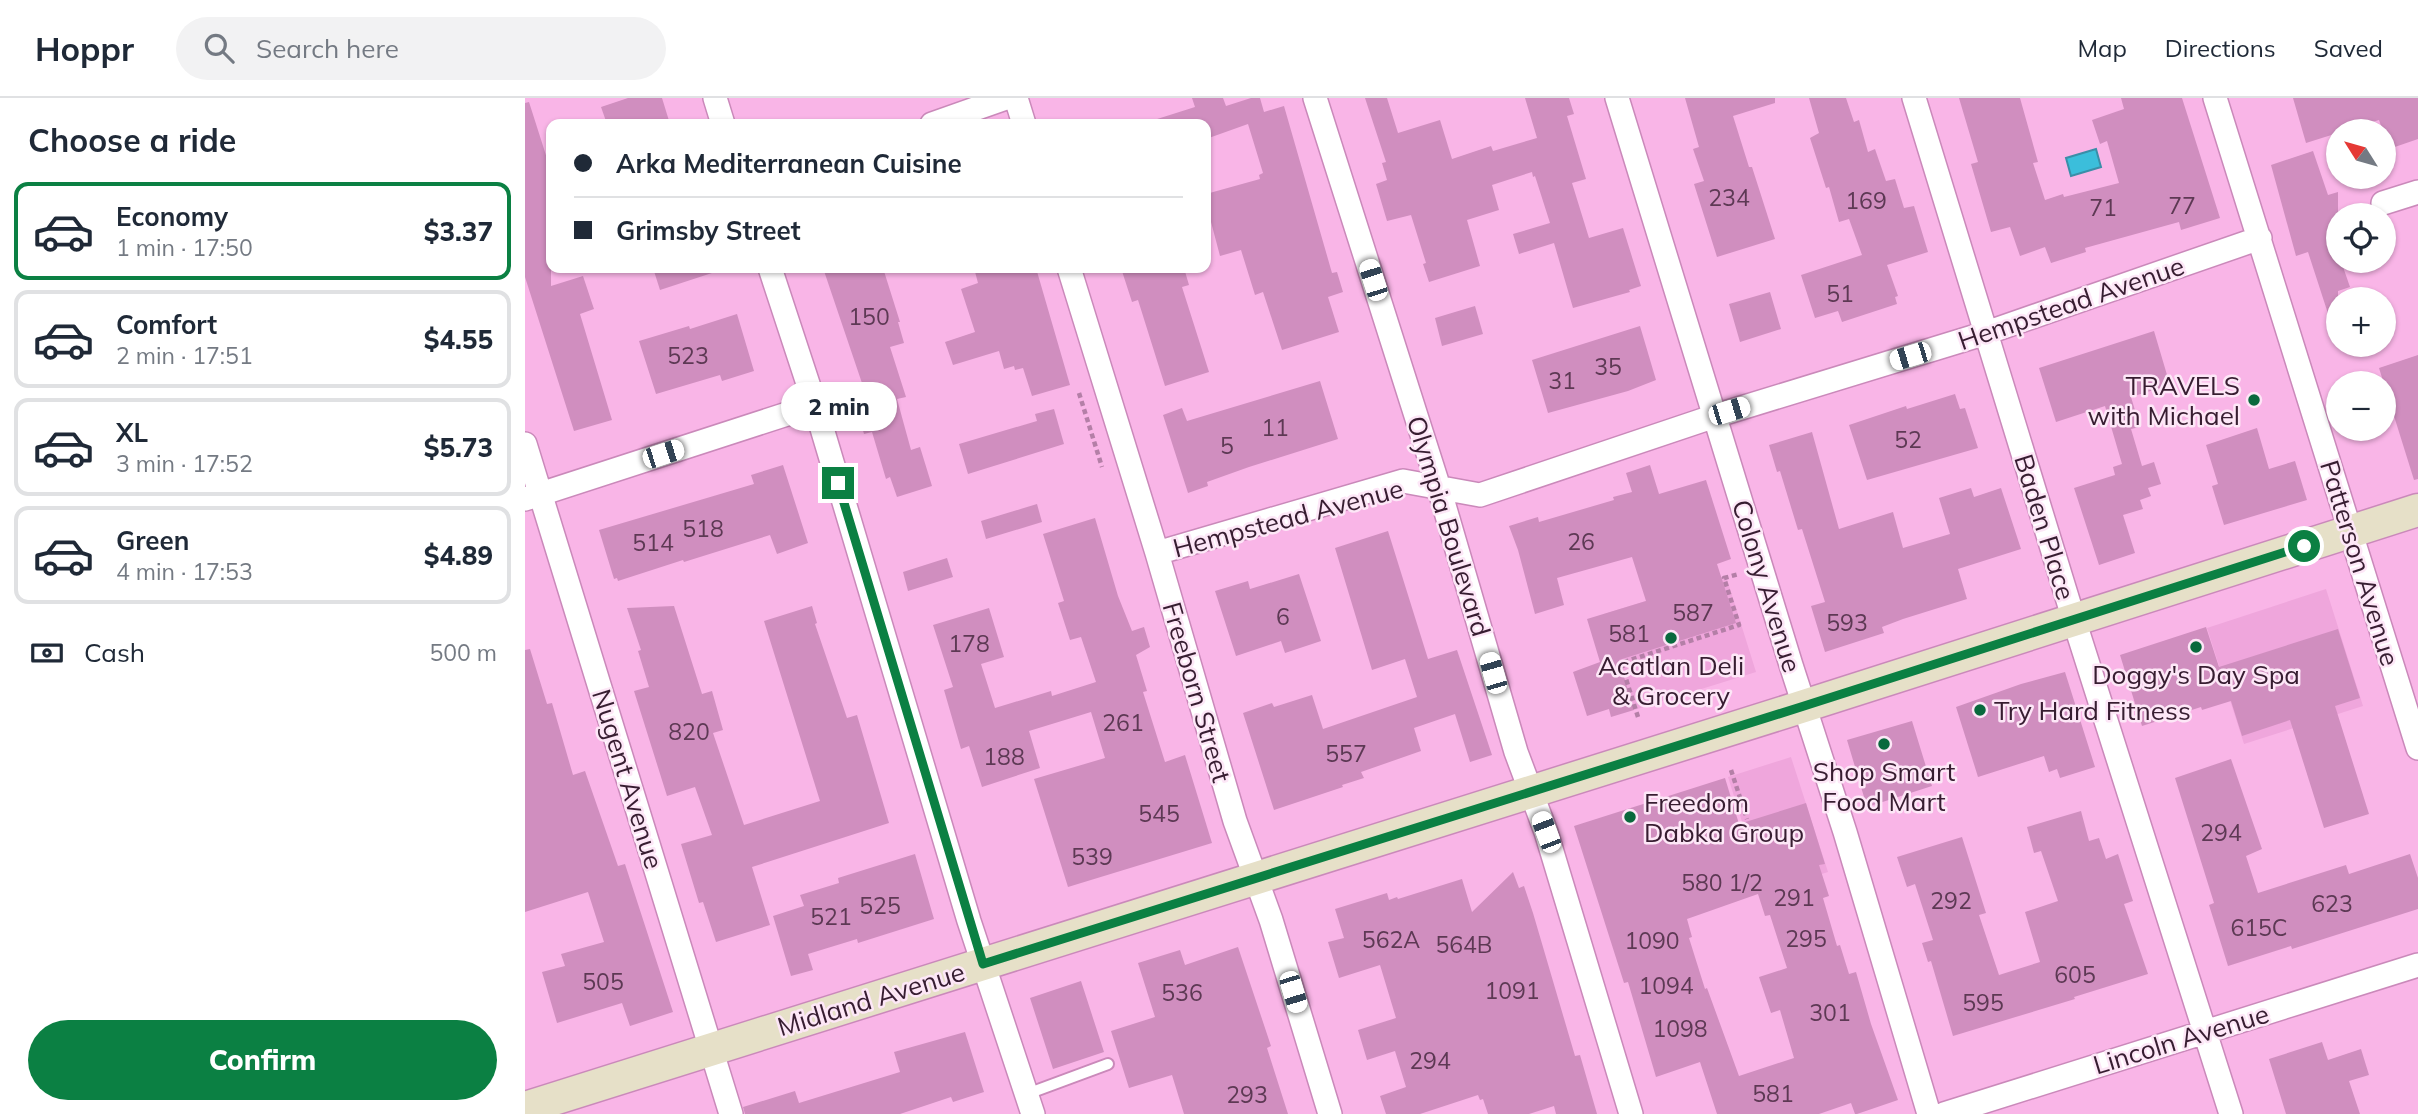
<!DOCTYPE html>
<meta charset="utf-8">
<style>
:root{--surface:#fff;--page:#f2f2f3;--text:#1f2937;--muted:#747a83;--line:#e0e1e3;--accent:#0b8043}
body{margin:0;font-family:Mulish,sans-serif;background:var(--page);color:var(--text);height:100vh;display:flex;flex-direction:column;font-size:26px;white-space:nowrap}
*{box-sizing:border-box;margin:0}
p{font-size:23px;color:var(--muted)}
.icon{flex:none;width:38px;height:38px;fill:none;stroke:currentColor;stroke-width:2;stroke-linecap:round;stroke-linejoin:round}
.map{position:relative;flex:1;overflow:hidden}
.panel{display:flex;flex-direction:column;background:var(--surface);width:525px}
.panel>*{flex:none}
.hud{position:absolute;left:21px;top:21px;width:665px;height:154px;border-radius:14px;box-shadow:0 2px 5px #0004;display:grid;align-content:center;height:154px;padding:0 28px;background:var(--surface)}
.needle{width:46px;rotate:307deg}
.fabs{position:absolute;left:1801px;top:21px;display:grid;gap:14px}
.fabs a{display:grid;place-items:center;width:70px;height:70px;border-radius:50%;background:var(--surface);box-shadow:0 2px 5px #0004;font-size:35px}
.end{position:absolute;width:32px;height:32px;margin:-16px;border:9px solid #0b8043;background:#fff;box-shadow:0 0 0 4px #fff}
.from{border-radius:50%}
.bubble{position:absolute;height:49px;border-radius:24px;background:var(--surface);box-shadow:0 2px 5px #0004;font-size:23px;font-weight:800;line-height:49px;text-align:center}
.car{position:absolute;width:21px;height:42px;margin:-21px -10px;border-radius:9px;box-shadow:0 0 5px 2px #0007;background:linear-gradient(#fff 24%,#345 0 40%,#fff 0 76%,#345 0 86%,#fff 0)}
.hud b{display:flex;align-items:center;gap:24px;height:66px;font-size:26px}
.hud b+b{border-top:2px solid var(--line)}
.hud i{width:18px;height:18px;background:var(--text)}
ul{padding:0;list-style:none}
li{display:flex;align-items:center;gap:21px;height:98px;margin:0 14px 10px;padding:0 14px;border:4px solid var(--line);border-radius:14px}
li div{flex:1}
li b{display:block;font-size:26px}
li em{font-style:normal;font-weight:800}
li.on{border-color:var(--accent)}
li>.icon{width:63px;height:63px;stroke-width:1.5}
h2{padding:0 28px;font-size:32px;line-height:84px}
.pay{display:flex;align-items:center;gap:18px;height:77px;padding:0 28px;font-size:26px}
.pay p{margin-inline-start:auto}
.primary-button{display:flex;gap:14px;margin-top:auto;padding:14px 28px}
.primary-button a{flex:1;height:80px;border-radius:42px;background:var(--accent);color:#fff;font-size:28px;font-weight:800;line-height:80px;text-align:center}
header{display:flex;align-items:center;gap:42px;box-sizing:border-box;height:98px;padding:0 35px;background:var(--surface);border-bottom:2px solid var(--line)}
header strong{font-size:33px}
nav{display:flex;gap:38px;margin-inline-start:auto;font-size:24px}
.search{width:490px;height:63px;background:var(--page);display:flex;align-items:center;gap:18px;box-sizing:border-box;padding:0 24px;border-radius:38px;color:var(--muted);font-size:26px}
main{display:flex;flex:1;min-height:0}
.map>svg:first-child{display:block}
.built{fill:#efa6dc}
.water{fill:#3bbedb;stroke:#3a8ea8;stroke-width:2}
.building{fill:#d08ebf;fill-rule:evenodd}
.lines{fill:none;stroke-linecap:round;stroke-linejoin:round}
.service-casing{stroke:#ca89ba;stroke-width:14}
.minor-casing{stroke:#ca89ba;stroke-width:26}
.secondary-casing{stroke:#ca89ba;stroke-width:35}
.path{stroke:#b47fa7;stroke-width:4.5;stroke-dasharray:5 3.5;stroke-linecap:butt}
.service{stroke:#fff;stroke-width:10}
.minor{stroke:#fff;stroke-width:23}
.secondary{stroke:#e6e0c8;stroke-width:32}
.route{stroke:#0b8043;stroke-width:9}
.poi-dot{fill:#09693d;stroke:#fde7f7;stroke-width:2.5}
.labels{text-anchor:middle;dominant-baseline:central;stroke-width:5;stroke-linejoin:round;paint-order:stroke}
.number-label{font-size:23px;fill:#5d3954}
.street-label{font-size:26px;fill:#371d31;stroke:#fde7f7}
.poi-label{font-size:26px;fill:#371d31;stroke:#fde7f7}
</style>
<header>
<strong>Hoppr</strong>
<div class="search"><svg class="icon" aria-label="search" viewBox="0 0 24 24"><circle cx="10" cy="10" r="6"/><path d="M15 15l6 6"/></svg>Search here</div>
<nav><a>Map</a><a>Directions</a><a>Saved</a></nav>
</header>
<main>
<section class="panel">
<h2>Choose a ride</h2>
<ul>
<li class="on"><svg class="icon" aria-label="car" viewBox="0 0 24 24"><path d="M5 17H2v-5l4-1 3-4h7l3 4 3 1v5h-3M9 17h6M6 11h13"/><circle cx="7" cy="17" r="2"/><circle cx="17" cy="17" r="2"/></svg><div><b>Economy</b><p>1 min · 17:50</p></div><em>$3.37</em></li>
<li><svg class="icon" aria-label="car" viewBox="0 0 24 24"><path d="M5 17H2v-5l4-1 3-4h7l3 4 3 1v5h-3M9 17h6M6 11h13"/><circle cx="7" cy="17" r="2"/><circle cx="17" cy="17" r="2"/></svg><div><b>Comfort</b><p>2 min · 17:51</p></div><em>$4.55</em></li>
<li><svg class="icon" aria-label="car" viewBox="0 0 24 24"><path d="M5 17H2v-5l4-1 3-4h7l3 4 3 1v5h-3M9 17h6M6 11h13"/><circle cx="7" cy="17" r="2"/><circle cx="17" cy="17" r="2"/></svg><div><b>XL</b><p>3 min · 17:52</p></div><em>$5.73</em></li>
<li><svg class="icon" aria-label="car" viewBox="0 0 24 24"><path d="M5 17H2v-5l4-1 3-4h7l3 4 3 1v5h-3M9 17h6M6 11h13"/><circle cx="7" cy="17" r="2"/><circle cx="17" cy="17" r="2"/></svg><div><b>Green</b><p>4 min · 17:53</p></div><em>$4.89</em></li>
</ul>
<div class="pay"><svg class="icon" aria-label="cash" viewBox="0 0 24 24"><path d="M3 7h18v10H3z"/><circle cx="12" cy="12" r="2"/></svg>Cash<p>500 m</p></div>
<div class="primary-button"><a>Confirm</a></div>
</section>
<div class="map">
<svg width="1893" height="1016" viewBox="0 0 1893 1016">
<rect width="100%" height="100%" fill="#f9b5e7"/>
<path class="built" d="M 1201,478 L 1231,574 L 1109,612 L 1079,516 Z
M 1801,491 L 1838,608 L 1719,646 L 1682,530 Z
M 1266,659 L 1303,774 L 1239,794 L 1203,679 Z"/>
<path class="water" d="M 1571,51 L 1576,69 L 1546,78 L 1541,60 Z"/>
<path class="building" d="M 103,0 L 137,0 L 145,26 L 82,26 L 76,9 Z
M 667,0 L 698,0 L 701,8 L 726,0 L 735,0 L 739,14 L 759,8 L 807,175 L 812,174 L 818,194 L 803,199 L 814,234 L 757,252 L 738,194 L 730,197 L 716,152 L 695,158 L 681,105 L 681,96 L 735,81 L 734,77 L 738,75 L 723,26 L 681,41 L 681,26 L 630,26 L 629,22 L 670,9 Z
M 840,0 L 862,0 L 873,35 L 915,22 L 927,61 L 966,48 L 968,53 L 1012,40 L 1000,0 L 1044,0 L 1049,16 L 1042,18 L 1061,81 L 1047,85 L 1064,140 L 1098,130 L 1116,188 L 1104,192 L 1105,194 L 1048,210 L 1029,145 L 994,156 L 988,136 L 1025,125 L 1010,78 L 1008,79 L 1007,74 L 967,87 L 974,112 L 942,122 L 955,168 L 904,184 L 898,166 L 901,165 L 886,117 L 862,123 L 851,86 L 862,82 L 857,65 L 861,64 Z
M 1160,0 L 1250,0 L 1250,5 L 1208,18 L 1224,69 L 1227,69 L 1250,141 L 1192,159 L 1169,86 L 1179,83 L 1168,51 L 1174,49 Z
M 1284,0 L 1321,0 L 1329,24 L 1334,22 L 1343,54 L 1350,51 L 1361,83 L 1370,81 L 1379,110 L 1389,108 L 1403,154 L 1362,167 L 1373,198 L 1370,199 L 1372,206 L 1317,224 L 1313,213 L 1290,220 L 1276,177 L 1337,157 L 1324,121 L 1314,124 L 1304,89 L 1301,90 L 1285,40 L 1294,35 Z
M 1434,0 L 1495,0 L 1513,64 L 1508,65 L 1520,102 L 1538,96 L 1539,99 L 1594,85 L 1582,43 L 1575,46 L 1567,22 L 1599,11 L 1596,0 L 1657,0 L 1695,120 L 1656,132 L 1654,124 L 1560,150 L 1561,154 L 1526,165 L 1520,149 L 1495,158 L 1485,129 L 1466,134 L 1446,66 L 1453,64 Z
M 1768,0 L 1893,0 L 1893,41 L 1864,51 L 1854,22 L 1781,45 Z
M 4,4 L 26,73 L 26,188 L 58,178 L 69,211 L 55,216 L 87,322 L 49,333 L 0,179 L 0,5 Z
M 1788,53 L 1803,97 L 1813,94 L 1813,163 L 1816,163 L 1825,189 L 1813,193 L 1813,233 L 1809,234 L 1783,154 L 1771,158 L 1746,67 Z
M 128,170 L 189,170 L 190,174 L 135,192 Z
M 298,170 L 358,170 L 375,224 L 373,224 L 379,245 L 365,249 L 381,299 L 372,301 L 386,352 L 395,349 L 407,388 L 372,399 L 365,379 L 361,381 L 347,334 L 339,336 L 328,298 L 340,294 Z
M 449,170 L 511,170 L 545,287 L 507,298 L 498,270 L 490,272 L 489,268 L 479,271 L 474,253 L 428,267 L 420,244 L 450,234 L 436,191 L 453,185 Z
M 596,170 L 659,170 L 664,187 L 657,189 L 684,274 L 640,288 L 613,202 L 607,204 Z
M 1245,194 L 1256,231 L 1215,244 L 1204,206 Z
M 950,208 L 958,236 L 917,248 L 910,220 Z
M 212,216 L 229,273 L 197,283 L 195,277 L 131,296 L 114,243 L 164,228 L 165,231 Z
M 1115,228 L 1131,282 L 1103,293 L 1023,315 L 1007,262 Z
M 1629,233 L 1645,287 L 1606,299 L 1615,329 L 1606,331 L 1617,368 L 1629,364 L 1636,386 L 1623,390 L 1626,398 L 1615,402 L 1618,411 L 1598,417 L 1610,455 L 1574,467 L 1549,390 L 1590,377 L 1588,369 L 1597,366 L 1580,308 L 1531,324 L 1514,270 Z
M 1893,257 L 1893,381 L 1889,382 L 1854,270 Z
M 795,283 L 813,341 L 724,369 L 682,384 L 683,388 L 663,395 L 638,317 L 657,310 L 662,323 Z
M 1430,296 L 1435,311 L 1440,310 L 1453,350 L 1342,382 L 1324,327 L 1381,308 L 1382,311 Z
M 529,311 L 539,346 L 443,376 L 434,346 L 512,323 L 510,316 Z
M 1732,330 L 1744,371 L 1770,363 L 1782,402 L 1699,427 L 1687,388 L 1693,386 L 1681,347 Z
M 1287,334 L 1314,431 L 1368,414 L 1378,450 L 1425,436 L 1414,400 L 1446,390 L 1449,399 L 1476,390 L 1496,451 L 1433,471 L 1442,501 L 1378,521 L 1357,529 L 1359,535 L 1300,554 L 1286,508 L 1300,504 L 1277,431 L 1273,432 L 1255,373 L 1252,374 L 1244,347 Z
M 258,367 L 283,445 L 252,456 L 245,437 L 159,464 L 158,462 L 93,483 L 92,480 L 89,481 L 74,432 L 229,386 L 226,377 Z
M 1125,367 L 1134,396 L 1181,382 L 1206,461 L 1192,466 L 1211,525 L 1094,562 L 1109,612 L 1086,619 L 1084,611 L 1062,618 L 1048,574 L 1075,564 L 1062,521 L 1121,503 L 1107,459 L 1032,480 L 1039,507 L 1010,516 L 993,452 L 984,428 L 1013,419 L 1014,424 L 1089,402 L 1088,399 L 1107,394 L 1101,375 Z
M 512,406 L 517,424 L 461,441 L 456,423 Z
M 570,420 L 593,498 L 607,533 L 619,529 L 625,549 L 611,557 L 622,593 L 618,594 L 640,664 L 660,657 L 687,745 L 543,789 L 509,681 L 580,660 L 566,614 L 504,633 L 515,670 L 457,689 L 444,648 L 436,651 L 419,592 L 428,589 L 408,527 L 464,510 L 479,559 L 456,566 L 470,610 L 526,593 L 527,598 L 571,584 L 556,539 L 545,542 L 533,505 L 539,503 L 518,436 Z
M 863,433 L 903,561 L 932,552 L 967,657 L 945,664 L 930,616 L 889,630 L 896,653 L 836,674 L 839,680 L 817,687 L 818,689 L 749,712 L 718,615 L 747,605 L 749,609 L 787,597 L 798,631 L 892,599 L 880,561 L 847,572 L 810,450 Z
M 422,460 L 428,479 L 383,493 L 378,474 Z
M 774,476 L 796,543 L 760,555 L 756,543 L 711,558 L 690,493 L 723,483 L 725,491 Z
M 149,508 L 177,596 L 187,593 L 198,632 L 188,635 L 219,727 L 295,703 L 239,523 L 287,508 L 292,525 L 290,526 L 322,620 L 332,617 L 364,725 L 227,769 L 245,827 L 191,844 L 178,804 L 174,805 L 156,746 L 187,737 L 170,689 L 142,698 L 109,593 L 124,589 L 113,553 L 116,552 L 102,510 Z
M 1681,529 L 1694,569 L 1813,531 L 1835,600 L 1810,608 L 1844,716 L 1799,730 L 1765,622 L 1717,638 L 1706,603 L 1677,612 L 1676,609 L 1617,628 L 1595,557 Z
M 5,551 L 22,606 L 27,605 L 48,677 L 60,673 L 93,768 L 100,766 L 148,914 L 105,928 L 97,905 L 32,925 L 17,874 L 40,868 L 36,856 L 79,844 L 63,794 L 0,814 L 0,552 Z
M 1540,574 L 1570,669 L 1535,680 L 1532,671 L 1524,674 L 1519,658 L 1453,679 L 1431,609 L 1496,586 Z
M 1387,623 L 1407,688 L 1342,709 L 1322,642 Z
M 1706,661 L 1737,751 L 1721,758 L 1733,795 L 1821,767 L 1824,776 L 1885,756 L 1893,780 L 1893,811 L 1767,851 L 1766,848 L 1703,868 L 1684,807 L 1689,805 L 1650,680 Z
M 1200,680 L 1214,726 L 1281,705 L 1300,766 L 1294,767 L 1304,798 L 1298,800 L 1312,848 L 1315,847 L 1324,876 L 1331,874 L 1346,926 L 1373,1002 L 1332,1016 L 1330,1016 L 1326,1005 L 1294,1016 L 1192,1016 L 1175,964 L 1131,979 L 1103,884 L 1099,885 L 1049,728 ZM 1233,796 L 1240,818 L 1245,817 L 1262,870 L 1234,879 L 1246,915 L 1255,912 L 1269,960 L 1214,978 L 1182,890 L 1180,891 L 1164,840 L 1167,839 L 1162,821 Z
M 1556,713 L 1564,743 L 1574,740 L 1581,761 L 1593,756 L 1608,803 L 1599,806 L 1623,876 L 1549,899 L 1550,901 L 1428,938 L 1406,863 L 1403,864 L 1397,845 L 1408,842 L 1390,786 L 1382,789 L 1372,759 L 1437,739 L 1461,815 L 1454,817 L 1474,877 L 1515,864 L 1500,814 L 1533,803 L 1516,753 L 1509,755 L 1502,729 Z
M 390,756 L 409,821 L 333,845 L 332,841 L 283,856 L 288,872 L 266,878 L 248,818 L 279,808 L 275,797 L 314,785 L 313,780 Z
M 988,774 L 994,790 L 999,788 L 1008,815 L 1050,958 L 1055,957 L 1072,1016 L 1031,1016 L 1029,1008 L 1004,1016 L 963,1016 L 958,1001 L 955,1002 L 953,997 L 895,1016 L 861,1016 L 855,998 L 881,989 L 870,953 L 842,962 L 833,932 L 871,920 L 855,867 L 814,880 L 803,844 L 819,840 L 810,811 L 862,795 L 864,802 L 872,799 L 873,801 L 937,781 L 947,814 Z
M 713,849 L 746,948 L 742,950 L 763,1016 L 659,1016 L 647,977 L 604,990 L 586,933 L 630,919 L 613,865 L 655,852 L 660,867 Z
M 556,883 L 579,954 L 528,971 L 505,900 Z
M 440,934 L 459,994 L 428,1004 L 426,999 L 375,1016 L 220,1016 L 218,1009 L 270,993 L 274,1005 L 375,974 L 369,954 Z
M 1797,944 L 1803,962 L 1836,951 L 1844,977 L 1824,983 L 1835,1016 L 1761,1016 L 1744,961 Z"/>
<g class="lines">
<defs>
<path id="service" d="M 502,996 L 583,966"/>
<path id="minor" d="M 190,0 L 198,26
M 491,0 L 499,26
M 790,0 L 914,390 L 991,654 L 1021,734 L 1106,1016
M 1092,0 L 1266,567 L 1320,734 L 1404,1016
M 1389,0 L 1549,522 L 1706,1016
M 1690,0 L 1893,650
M 407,26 L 481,0
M 1858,105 L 1893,94
M 245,170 L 290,307 L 444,823 L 508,1016
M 544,170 L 632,455 L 710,723 L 746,822 L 805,1016
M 0,346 L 206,1016
M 0,401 L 290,307
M 632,455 L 878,383 L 955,397 L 1190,318 L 1461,235 L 1735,140
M 1419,1016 L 1893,867"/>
<path id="secondary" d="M 0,1010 L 1279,608 L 1893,412"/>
</defs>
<use href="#service" class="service-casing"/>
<use href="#minor" class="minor-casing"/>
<use href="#secondary" class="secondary-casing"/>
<path class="path" d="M 554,295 L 577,369
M 1113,619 L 1096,565 L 1214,527 L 1199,480 L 1214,476
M 1206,672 L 1222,721"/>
<use href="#service" class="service"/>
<use href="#minor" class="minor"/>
<use href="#secondary" class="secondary"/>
</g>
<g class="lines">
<path class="route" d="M 313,385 L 458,866 L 1279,608 L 1779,448"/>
</g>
<g class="poi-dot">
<circle cx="1729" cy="302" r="7"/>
<circle cx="1146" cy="540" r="7"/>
<circle cx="1671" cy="549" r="7"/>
<circle cx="1455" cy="612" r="7"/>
<circle cx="1359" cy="646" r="7"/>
<circle cx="1105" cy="719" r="7"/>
</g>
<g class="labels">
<g class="number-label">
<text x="1204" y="99">234</text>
<text x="1341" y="102">169</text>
<text x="1657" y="107">77</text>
<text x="1578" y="109">71</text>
<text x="1315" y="195">51</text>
<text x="344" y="218">150</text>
<text x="163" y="257">523</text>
<text x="1083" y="268">35</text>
<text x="1037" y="282">31</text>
<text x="750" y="329">11</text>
<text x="1383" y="341">52</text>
<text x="702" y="347">5</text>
<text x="178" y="430">518</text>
<text x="1056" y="443">26</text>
<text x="128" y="444">514</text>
<text x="1168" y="514">587</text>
<text x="758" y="518">6</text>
<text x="1322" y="524">593</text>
<text x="1104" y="535">581</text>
<text x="444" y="545">178</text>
<text x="598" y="624">261</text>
<text x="164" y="633">820</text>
<text x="821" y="655">557</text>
<text x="479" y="658">188</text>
<text x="634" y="715">545</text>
<text x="1696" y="734">294</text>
<text x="567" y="758">539</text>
<text x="1197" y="784">580 1/2</text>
<text x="1269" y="799">291</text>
<text x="1426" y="802">292</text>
<text x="1807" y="805">623</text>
<text x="355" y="807">525</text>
<text x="306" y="818">521</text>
<text x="1734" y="829">615C</text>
<text x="1281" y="840">295</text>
<text x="866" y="841">562A</text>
<text x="1127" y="842">1090</text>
<text x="939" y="846">564B</text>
<text x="1550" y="876">605</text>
<text x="78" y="883">505</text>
<text x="1141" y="887">1094</text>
<text x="987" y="892">1091</text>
<text x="657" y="894">536</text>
<text x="1458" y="904">595</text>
<text x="1305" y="914">301</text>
<text x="1155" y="930">1098</text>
<text x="905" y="962">294</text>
<text x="1248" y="995">581</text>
<text x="722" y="996">293</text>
</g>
<g class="street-label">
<text transform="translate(1546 205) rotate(-19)">Hempstead Avenue</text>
<text transform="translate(763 420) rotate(-15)">Hempstead Avenue</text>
<text transform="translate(924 428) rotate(73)">Olympia Boulevard</text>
<text transform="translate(1520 429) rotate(73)">Baden Place</text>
<text transform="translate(1835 465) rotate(73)">Patterson Avenue</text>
<text transform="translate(1242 488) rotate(73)">Colony Avenue</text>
<text transform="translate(672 594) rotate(74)">Freeborn Street</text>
<text transform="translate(103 681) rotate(73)">Nugent Avenue</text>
<text transform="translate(346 901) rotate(-17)">Midland Avenue</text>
<text transform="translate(1656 941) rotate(-17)">Lincoln Avenue</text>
</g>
<g class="poi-label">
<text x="1715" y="287" text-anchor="end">TRAVELS<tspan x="1715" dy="30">with Michael</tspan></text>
<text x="1146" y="567">Acatlan Deli<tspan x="1146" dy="30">&amp; Grocery</tspan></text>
<text x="1671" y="576">Doggy's Day Spa</text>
<text x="1469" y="612" text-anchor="start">Try Hard Fitness</text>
<text x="1359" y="673">Shop Smart<tspan x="1359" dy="30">Food Mart</tspan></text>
<text x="1119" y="704" text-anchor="start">Freedom<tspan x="1119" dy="30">Dabka Group</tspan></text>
</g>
</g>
</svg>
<div class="fabs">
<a><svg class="needle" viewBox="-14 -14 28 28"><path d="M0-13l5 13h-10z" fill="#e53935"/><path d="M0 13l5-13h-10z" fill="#747a83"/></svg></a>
<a><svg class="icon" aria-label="locate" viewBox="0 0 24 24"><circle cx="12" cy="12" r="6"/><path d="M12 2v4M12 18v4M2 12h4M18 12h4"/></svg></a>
<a>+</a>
<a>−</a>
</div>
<i class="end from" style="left:1779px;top:448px"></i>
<i class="end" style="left:313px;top:385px"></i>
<div class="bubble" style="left:256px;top:284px;width:116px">2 min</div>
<i class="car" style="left:848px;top:182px;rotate:342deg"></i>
<i class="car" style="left:1385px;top:258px;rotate:253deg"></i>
<i class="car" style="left:1204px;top:313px;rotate:73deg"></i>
<i class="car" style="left:138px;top:356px;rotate:72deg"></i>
<i class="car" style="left:968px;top:575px;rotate:344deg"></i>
<i class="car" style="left:1021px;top:734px;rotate:339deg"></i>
<i class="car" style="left:768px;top:894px;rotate:163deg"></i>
<div class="hud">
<b><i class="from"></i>Arka Mediterranean Cuisine</b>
<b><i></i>Grimsby Street</b>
</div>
</div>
</main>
